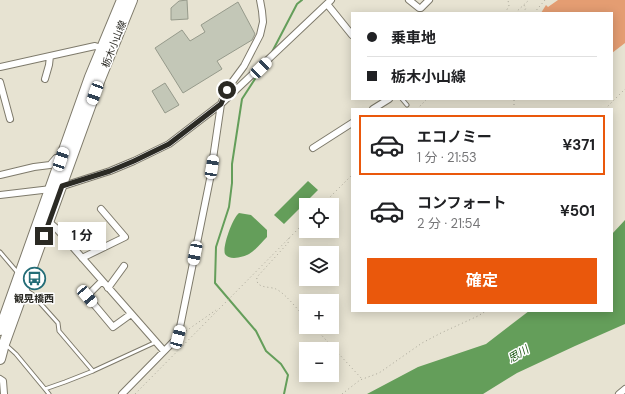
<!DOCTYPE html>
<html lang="ja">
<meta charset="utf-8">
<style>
:root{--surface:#fff;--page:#f6f6f6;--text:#202124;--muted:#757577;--line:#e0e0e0;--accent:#ea580c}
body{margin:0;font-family:"DM Sans","Noto Sans JP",sans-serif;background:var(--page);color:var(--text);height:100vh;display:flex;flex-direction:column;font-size:15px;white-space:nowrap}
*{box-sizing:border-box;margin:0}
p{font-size:13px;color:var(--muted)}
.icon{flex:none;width:22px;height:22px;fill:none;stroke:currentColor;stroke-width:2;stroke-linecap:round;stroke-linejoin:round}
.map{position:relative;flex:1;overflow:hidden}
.sheet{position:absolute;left:351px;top:108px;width:262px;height:204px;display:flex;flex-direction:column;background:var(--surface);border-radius:0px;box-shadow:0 2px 10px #0003}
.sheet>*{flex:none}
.hud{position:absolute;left:351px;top:12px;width:262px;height:88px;border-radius:0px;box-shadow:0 2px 10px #0003;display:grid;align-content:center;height:88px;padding:0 16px;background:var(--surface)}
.buttons{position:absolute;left:299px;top:198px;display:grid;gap:8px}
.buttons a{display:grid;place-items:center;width:40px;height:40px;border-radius:0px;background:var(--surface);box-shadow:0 2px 10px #0003;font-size:20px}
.end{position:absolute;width:18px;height:18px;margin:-9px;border:5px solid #2b2a24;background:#fff;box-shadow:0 0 0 2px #fff}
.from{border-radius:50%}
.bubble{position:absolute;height:28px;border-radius:0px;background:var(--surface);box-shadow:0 2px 10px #0003;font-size:13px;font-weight:700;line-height:28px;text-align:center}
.car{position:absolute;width:12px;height:24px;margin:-12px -6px;border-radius:5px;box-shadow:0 0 3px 1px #0007;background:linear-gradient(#fff 24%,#345 0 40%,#fff 0 76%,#345 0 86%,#fff 0)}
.hud b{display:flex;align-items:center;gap:14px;height:38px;font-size:15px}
.hud b+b{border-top:1px solid var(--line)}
.hud i{width:10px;height:10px;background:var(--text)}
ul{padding:7px 0 0;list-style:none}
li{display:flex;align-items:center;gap:12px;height:60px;margin:0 8px 6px;padding:0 8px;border:2px solid transparent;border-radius:0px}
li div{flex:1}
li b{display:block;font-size:15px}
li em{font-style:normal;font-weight:700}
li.on{border-color:var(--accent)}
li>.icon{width:36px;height:36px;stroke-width:1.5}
.button{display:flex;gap:8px;margin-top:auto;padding:8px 16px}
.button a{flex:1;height:46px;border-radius:0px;background:var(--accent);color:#fff;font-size:16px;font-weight:700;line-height:46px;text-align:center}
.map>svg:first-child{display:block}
.green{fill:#e49d72}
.water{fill:#649e5a}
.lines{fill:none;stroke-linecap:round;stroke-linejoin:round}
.stream{stroke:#649e5a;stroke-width:2}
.building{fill:#c3c7b7;stroke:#969a8b}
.service-casing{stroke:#7e7a6b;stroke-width:5}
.minor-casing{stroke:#7e7a6b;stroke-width:8}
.primary-casing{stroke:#7e7a6b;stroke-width:12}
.path{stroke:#aaa799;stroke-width:1;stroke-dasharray:1 3;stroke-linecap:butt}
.service{stroke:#fff;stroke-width:3}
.minor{stroke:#fff;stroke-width:6}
.primary{stroke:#fff;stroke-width:10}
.route{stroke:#2b2a24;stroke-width:5}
.labels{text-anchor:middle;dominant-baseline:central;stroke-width:3;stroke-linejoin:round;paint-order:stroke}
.street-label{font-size:10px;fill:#2b2a24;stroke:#fff}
.poi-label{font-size:10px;font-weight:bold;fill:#2b2a24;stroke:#fff}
.water-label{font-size:11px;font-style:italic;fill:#225c18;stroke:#fff}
</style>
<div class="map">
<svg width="625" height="394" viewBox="0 0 625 394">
<rect width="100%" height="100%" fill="#e7e3d2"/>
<path class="green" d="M 558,0 L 625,0 L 625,43 L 612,53 L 612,13 L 541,13 L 546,5 L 548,7 Z"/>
<path class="water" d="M 308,181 L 318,190 L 284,224 L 274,215 Z
M 239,213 L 251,215 L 267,230 L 267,237 C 262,242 256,250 249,254 C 244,257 229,261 225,254 C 222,247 233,217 239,213 Z
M 625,220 L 625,324 L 575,346 L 517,373 L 483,394 L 367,394 L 418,367 L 486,344 L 529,311 L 612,311 L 612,234 Z"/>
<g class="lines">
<path class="stream" d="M 272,52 L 297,4 L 302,0
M 262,68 L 242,99 L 232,164 L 232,183 L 229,207 L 216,247 L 215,283 L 256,331 L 266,351 L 281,364 L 288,375 L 284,394"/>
</g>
<path class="building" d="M 187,0 L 188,19 L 171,20 L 171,8 L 179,1 Z
M 238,2 L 255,34 L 252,40 L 217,61 L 222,69 L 183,93 L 155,48 L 182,30 L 190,41 L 205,32 L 201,25 Z
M 165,83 L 179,105 L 165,113 L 152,91 Z"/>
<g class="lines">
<defs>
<path id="service" d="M 402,99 L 407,105
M 0,252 L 18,273
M 26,290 L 32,294 L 58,323 L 59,331 L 93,371
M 5,344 L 16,354 L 45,389 L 65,382 L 93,371 L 156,342
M 45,389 L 49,394"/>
<path id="minor" d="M 409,0 L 419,8 L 421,8 L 429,0
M 327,4 L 352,35
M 0,67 L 95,46 L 105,49
M 45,79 L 49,65 L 50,56
M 0,82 L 10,119
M 373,109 L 389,99
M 313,148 L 352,123
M 0,175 L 34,167 L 50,165 L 56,158 L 61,159
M 60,187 L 110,171 L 134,161 L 169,144 L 221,104 L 331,0
M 0,195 L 51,189
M 49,222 L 56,228 L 164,351
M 82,258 L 125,237 L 101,209
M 102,281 L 87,296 L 113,327 L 131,314
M 108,288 L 124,266
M 0,379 L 3,381 L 4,394
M 122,394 L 178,337 L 210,179 L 221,104 L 227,89 L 244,66 L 260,35 L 263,22 L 262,11 L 260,0
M 619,394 L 625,389"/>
<path id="primary" d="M 0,330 L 90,77 L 122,0
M 0,359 L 4,344 L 100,79 L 132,0"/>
</defs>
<use href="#service" class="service-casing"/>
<use href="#minor" class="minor-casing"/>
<use href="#primary" class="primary-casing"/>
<path class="path" d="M 505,13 L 509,6 L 508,0
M 515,13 L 529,0
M 523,13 L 526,8 L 524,5
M 534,13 L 545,0
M 417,109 L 427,99
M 514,109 L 514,99
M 605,109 L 625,89
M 322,205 L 352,175
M 289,238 L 288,243 L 257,277 C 255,289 269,286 276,289 C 286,294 298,310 306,319
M 314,327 L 362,379
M 186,331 L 216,310
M 135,394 L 306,221
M 342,394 L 360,380 L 379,373 L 422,343 L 441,333 L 478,316 L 486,311"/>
<use href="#service" class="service"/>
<use href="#minor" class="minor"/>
<use href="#primary" class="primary"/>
</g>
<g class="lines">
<path class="route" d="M 44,236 L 62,186 L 110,171 L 134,161 L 169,144 L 221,104 L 227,90"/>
</g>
<defs>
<symbol id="bus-ring" viewBox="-11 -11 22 22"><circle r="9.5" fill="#fff" stroke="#246d77" stroke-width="1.5"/><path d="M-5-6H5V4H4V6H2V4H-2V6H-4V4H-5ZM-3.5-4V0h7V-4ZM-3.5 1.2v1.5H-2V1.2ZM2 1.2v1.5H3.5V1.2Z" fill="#246d77"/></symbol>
</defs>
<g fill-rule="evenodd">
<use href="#bus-ring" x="22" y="266" width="25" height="25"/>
</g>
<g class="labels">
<g class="street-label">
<text transform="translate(114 44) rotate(-68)">栃木小山線</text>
</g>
<g class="poi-label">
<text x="34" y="298">観晃橋西</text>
</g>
<g class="water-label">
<text transform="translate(518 354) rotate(-31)">思川</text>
</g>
</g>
</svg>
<div class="buttons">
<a><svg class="icon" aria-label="locate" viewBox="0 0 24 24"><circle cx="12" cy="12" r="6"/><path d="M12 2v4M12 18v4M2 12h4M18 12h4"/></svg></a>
<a><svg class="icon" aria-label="layers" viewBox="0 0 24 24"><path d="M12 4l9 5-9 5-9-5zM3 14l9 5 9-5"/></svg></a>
<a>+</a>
<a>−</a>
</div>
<i class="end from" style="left:227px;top:90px"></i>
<i class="end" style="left:44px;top:236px"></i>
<div class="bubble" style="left:58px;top:222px;width:48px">1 分</div>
<i class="car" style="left:261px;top:68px;rotate:46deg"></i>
<i class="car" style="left:95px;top:93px;rotate:200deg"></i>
<i class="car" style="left:61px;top:159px;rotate:18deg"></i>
<i class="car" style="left:212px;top:167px;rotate:9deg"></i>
<i class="car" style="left:195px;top:253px;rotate:191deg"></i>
<i class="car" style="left:87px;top:296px;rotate:140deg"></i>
<i class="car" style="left:178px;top:337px;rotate:15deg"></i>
<div class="hud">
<b><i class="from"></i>乗車地</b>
<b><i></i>栃木小山線</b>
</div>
<section class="sheet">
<ul>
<li class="on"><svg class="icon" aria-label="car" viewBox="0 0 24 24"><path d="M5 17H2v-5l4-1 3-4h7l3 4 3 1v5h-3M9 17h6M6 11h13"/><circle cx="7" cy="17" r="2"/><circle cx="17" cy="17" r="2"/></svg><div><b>エコノミー</b><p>1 分 · 21:53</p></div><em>¥371</em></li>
<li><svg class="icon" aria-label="car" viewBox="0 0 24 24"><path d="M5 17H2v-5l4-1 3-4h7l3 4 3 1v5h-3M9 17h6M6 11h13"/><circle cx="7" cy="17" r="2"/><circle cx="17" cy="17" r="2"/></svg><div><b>コンフォート</b><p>2 分 · 21:54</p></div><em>¥501</em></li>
</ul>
<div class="button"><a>確定</a></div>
</section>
</div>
